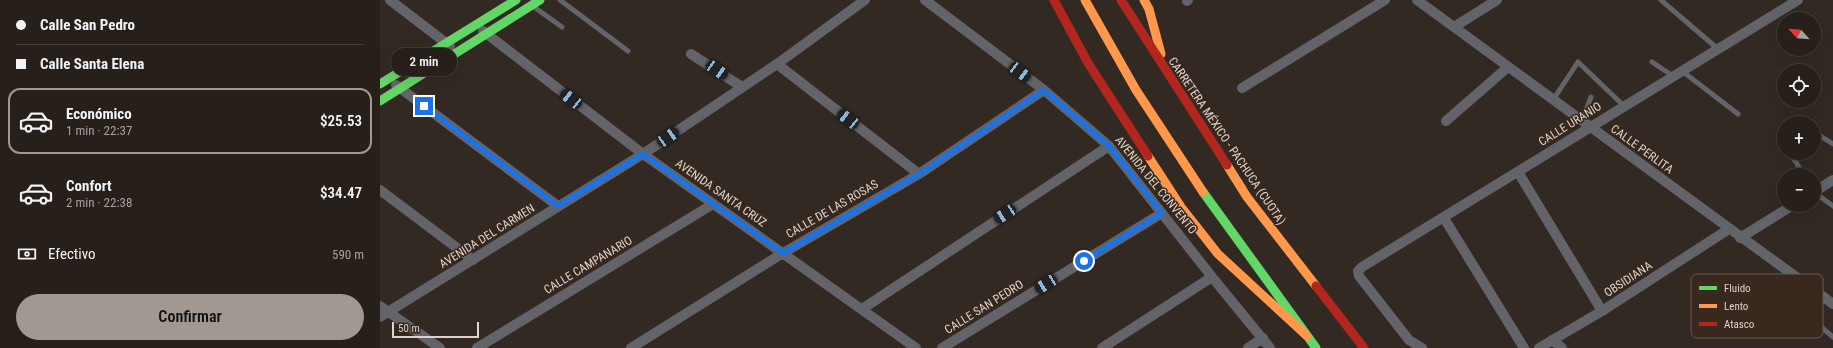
<!DOCTYPE html>
<html lang="es">
<meta charset="utf-8">
<style>
:root{--surface:#261f1a;--page:#2e2723;--text:#f1f3f6;--muted:#a4a2a2;--line:#423d39;--accent:#a29892}
body{margin:0;font-family:"Roboto Condensed",sans-serif;background:var(--page);color:var(--text);height:100vh;display:flex;flex-direction:column;font-size:15px;white-space:nowrap}
*{box-sizing:border-box;margin:0}
p{font-size:13px;color:var(--muted)}
.icon{flex:none;width:22px;height:22px;fill:none;stroke:currentColor;stroke-width:2;stroke-linecap:round;stroke-linejoin:round}
.map{position:relative;flex:1;overflow:hidden}
.side{display:flex;flex-direction:column;background:var(--surface);width:380px}
.side>*{flex:none}
.hud{display:grid;align-content:center;height:88px;padding:0 16px;background:var(--surface)}
.needle{width:26px;rotate:296deg}
.tools{position:absolute;left:1397px;top:12px;display:grid;gap:8px}
.tools a{display:grid;place-items:center;width:44px;height:44px;border-radius:50%;background:var(--surface);box-shadow:0 4px 16px #0002,0 0 0 1px var(--line);font-size:20px}
.scale{position:absolute;left:12px;bottom:10px;width:87px;box-sizing:border-box;padding-left:4px;border:2px solid #ded4cd;border-top:0;font-size:11px;line-height:14px;white-space:nowrap;color:#ded4cd;-webkit-text-stroke:3px #38281d;paint-order:stroke}
.end{position:absolute;width:18px;height:18px;margin:-9px;border:5px solid #1a73e8;background:#fff;box-shadow:0 0 0 2px #fff}
.from{border-radius:50%}
.bubble{position:absolute;height:28px;border-radius:14px;background:var(--surface);box-shadow:0 4px 16px #0002,0 0 0 1px var(--line);font-size:13px;font-weight:600;line-height:28px;text-align:center}
.car{position:absolute;width:12px;height:24px;margin:-12px -6px;border-radius:5px;box-shadow:0 0 3px 1px #0007;background:linear-gradient(#222 24%,#8ab4d8 0 40%,#222 0 76%,#8ab4d8 0 86%,#222 0)}
.hud b{display:flex;align-items:center;gap:14px;height:38px;font-size:15px}
.hud b+b{border-top:1px solid var(--line)}
.hud i{width:10px;height:10px;background:var(--text)}
ul{padding:0;list-style:none}
li{display:flex;align-items:center;gap:12px;height:66px;margin:0 8px 6px;padding:0 8px;border:2px solid transparent;border-radius:12px}
li div{flex:1}
li b{display:block;font-size:15px}
li em{font-style:normal;font-weight:600}
li.active{border-color:var(--accent)}
li>.icon{width:36px;height:36px;stroke-width:1.5}
.pay{display:flex;align-items:center;gap:10px;height:44px;padding:0 16px;font-size:15px}
.pay p{margin-inline-start:auto}
.cta{display:flex;gap:8px;margin-top:auto;padding:8px 16px}
.cta a{flex:1;height:46px;border-radius:24px;background:var(--accent);color:#111;font-size:16px;font-weight:600;line-height:46px;text-align:center}
main{display:flex;flex:1;min-height:0}
.map>svg:first-child{display:block}
.lines{fill:none;stroke-linecap:round;stroke-linejoin:round}
.lane{stroke:#626469;stroke-width:5}
.street{stroke:#626469;stroke-width:10}
.fast{stroke:#63d668;stroke-width:9}
.slow{stroke:#ff974d;stroke-width:9}
.jam{stroke:#b3261e;stroke-width:9}
.route{stroke:#1a73e8;stroke-width:5}
.labels{text-anchor:middle;dominant-baseline:central;stroke-width:3;stroke-linejoin:round;paint-order:stroke}
.street-label{font-size:12px;fill:#ded4cd;stroke:#38281d}
.key{fill:#38281d;stroke:#6a5c52;stroke-width:1}
.key-label{font-size:11px;fill:#ded4cd}
</style>
<main>
<section class="side">
<div class="hud">
<b><i class="from"></i>Calle San Pedro</b>
<b><i></i>Calle Santa Elena</b>
</div>
<ul>
<li class="active"><svg class="icon" aria-label="car" viewBox="0 0 24 24"><path d="M5 17H2v-5l4-1 3-4h7l3 4 3 1v5h-3M9 17h6M6 11h13"/><circle cx="7" cy="17" r="2"/><circle cx="17" cy="17" r="2"/></svg><div><b>Económico</b><p>1 min · 22:37</p></div><em>$25.53</em></li>
<li><svg class="icon" aria-label="car" viewBox="0 0 24 24"><path d="M5 17H2v-5l4-1 3-4h7l3 4 3 1v5h-3M9 17h6M6 11h13"/><circle cx="7" cy="17" r="2"/><circle cx="17" cy="17" r="2"/></svg><div><b>Confort</b><p>2 min · 22:38</p></div><em>$34.47</em></li>
</ul>
<div class="pay"><svg class="icon" aria-label="cash" viewBox="0 0 24 24"><path d="M3 7h18v10H3z"/><circle cx="12" cy="12" r="2"/></svg>Efectivo<p>590 m</p></div>
<div class="cta"><a>Confirmar</a></div>
</section>
<div class="map">
<svg width="1453" height="348" viewBox="0 0 1453 348">
<rect width="100%" height="100%" fill="#322923"/>
<g class="lines">
<path class="lane" d="M 180,0 L 248,51
M 1281,0 L 1338,49
M 154,7 L 182,27
M 1272,62 L 1293,76
M 1302,71 L 1358,114
M 1173,100 L 1198,62 L 1244,106
M 1202,121 L 1211,97
M 1414,123 L 1417,120 L 1421,123
M 1434,132 L 1453,144
M 1404,133 L 1400,137 L 1404,143
M 1410,153 L 1424,175
M 1434,192 L 1453,206
M 1412,302 L 1453,337"/>
<path class="street" d="M 10,0 L 70,46
M 545,0 L 664,90 L 729,146 L 832,277 L 890,348
M 1037,0 L 1453,304
M 807,1 L 808,0
M 1074,27 L 1117,0
M 103,31 L 263,154 L 536,348
M 311,54 L 362,87
M 397,64 L 539,174
M 16,85 L 178,206
M 862,88 L 1005,0
M 1066,121 L 1128,67
M 1138,172 L 1222,311
M 0,190 L 93,260
M 1434,192 L 1453,180
M 1064,218 L 1144,348
M 1360,238 L 1413,205
M 0,306 L 60,348
M 482,309 L 729,146
M 0,317 L 263,154 L 397,64 L 485,0
M 1172,340 L 1182,348
M 97,348 L 333,204
M 251,348 L 403,253 L 539,174 L 664,90
M 562,348 L 782,213
M 722,348 L 832,277
M 868,348 L 883,338
M 1042,348 L 1029,340 L 979,276 L 978,271 L 982,267 L 1418,0
M 1159,348 L 1222,311 L 1349,229"/>
<path class="fast" d="M 0,84 L 136,0
M 0,101 L 160,0
M 823,192 L 936,348"/>
<path class="slow" d="M 705,0 L 756,90 L 823,192
M 764,0 L 769,9 L 781,54
M 768,156 L 801,207 L 838,254 L 927,336
M 847,165 L 867,197 L 936,286"/>
<path class="jam" d="M 674,0 L 708,63 L 768,156
M 741,0 L 847,165
M 936,286 L 984,348"/>
</g>
<g class="lines">
<path class="route" d="M 44,106 L 178,206 L 263,154 L 403,253 L 539,174 L 664,90 L 729,146 L 782,213 L 704,261"/>
</g>
<g class="labels">
<g class="street-label">
<text transform="translate(1190 124) rotate(-32)">CALLE URANIO</text>
<text transform="translate(847 141) rotate(56)">CARRETERA MÉXICO - PACHUCA (CUOTA)</text>
<text transform="translate(1262 149) rotate(36)">CALLE PERLITA</text>
<text transform="translate(776 185) rotate(51)">AVENIDA DEL CONVENTO</text>
<text transform="translate(341 193) rotate(35)">AVENIDA SANTA CRUZ</text>
<text transform="translate(452 209) rotate(-30)">CALLE DE LAS ROSAS</text>
<text transform="translate(107 236) rotate(-32)">AVENIDA DEL CARMEN</text>
<text transform="translate(208 265) rotate(-31)">CALLE CAMPANARIO</text>
<text transform="translate(1248 279) rotate(-33)">OBSIDIANA</text>
<text transform="translate(604 307) rotate(-32)">CALLE SAN PEDRO</text>
</g>
</g>
<rect x="1311" y="274" width="132" height="64" rx="6" class="key"/>
<rect x="1319" y="286" width="18" height="4" fill="#63d668"/>
<rect x="1319" y="304" width="18" height="4" fill="#ff974d"/>
<rect x="1319" y="322" width="18" height="4" fill="#b3261e"/>
<g class="key-label">
<text x="1344" y="292">Fluido</text>
<text x="1344" y="310">Lento</text>
<text x="1344" y="328">Atasco</text>
</g>
</svg>
<div class="tools">
<a><svg class="needle" viewBox="-14 -14 28 28"><path d="M0-13l5 13h-10z" fill="#e53935"/><path d="M0 13l5-13h-10z" fill="#a4a2a2"/></svg></a>
<a><svg class="icon" aria-label="locate" viewBox="0 0 24 24"><circle cx="12" cy="12" r="6"/><path d="M12 2v4M12 18v4M2 12h4M18 12h4"/></svg></a>
<a>+</a>
<a>−</a>
</div>
<div class="scale">50 m</div>
<i class="end from" style="left:704px;top:261px"></i>
<i class="end" style="left:44px;top:106px"></i>
<div class="bubble" style="left:11px;top:48px;width:66px">2 min</div>
<i class="car" style="left:337px;top:70px;rotate:124deg"></i>
<i class="car" style="left:640px;top:72px;rotate:127deg"></i>
<i class="car" style="left:191px;top:99px;rotate:308deg"></i>
<i class="car" style="left:468px;top:119px;rotate:308deg"></i>
<i class="car" style="left:288px;top:137px;rotate:56deg"></i>
<i class="car" style="left:625px;top:214px;rotate:237deg"></i>
<i class="car" style="left:666px;top:284px;rotate:238deg"></i>
</div>
</main>
